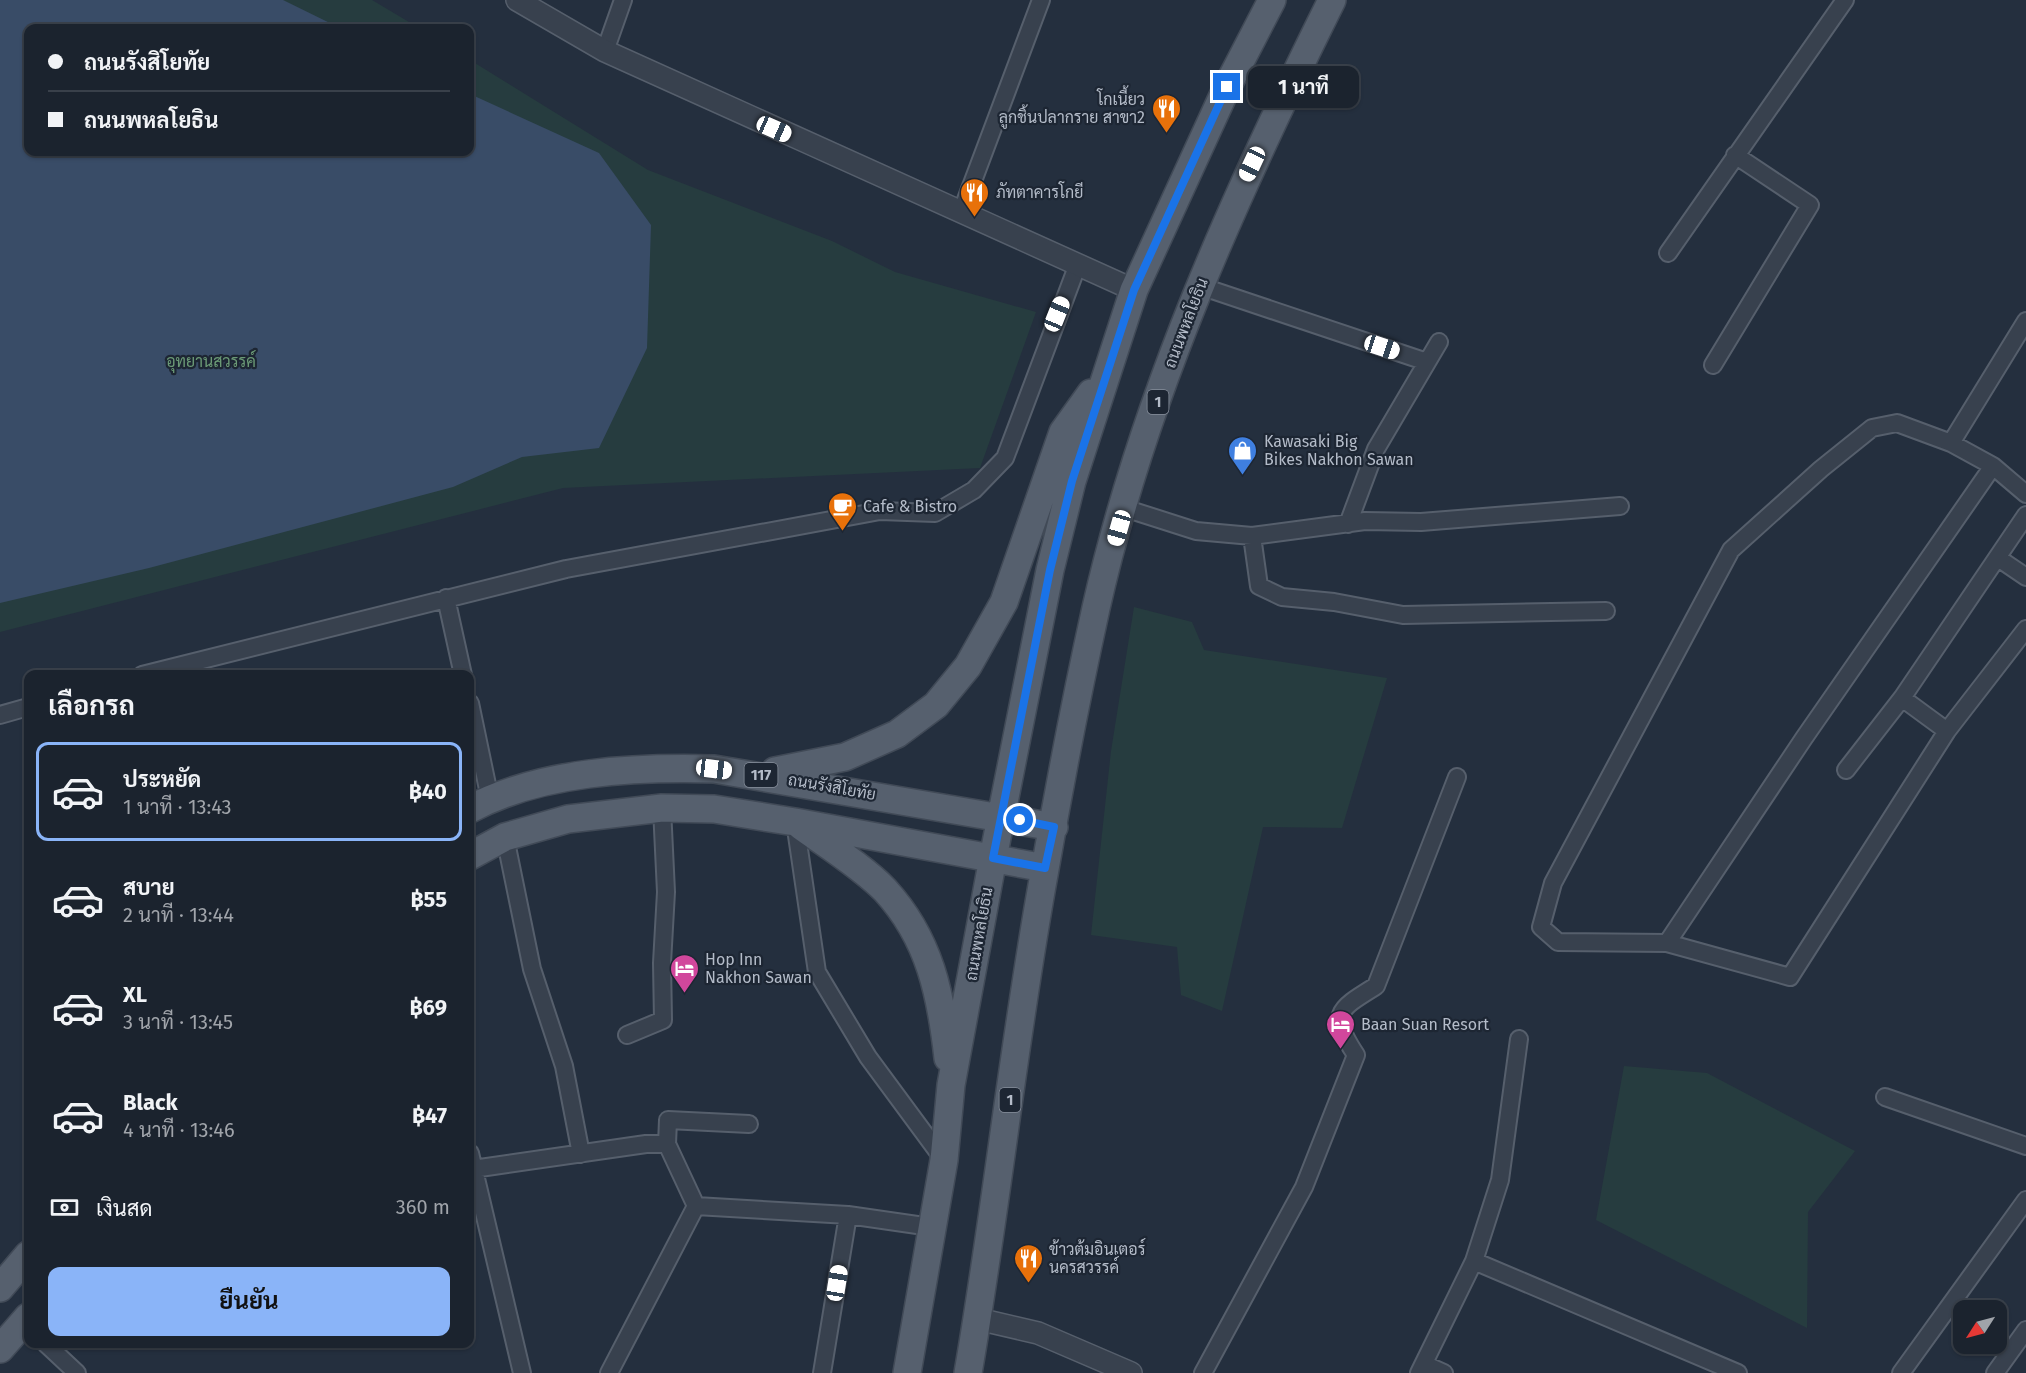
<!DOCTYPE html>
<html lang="th">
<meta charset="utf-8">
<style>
:root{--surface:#1b232e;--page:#282f3a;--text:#f1f3f6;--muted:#a0a4aa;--line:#39404a;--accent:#8ab4f8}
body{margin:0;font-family:"Fira Sans",Sarabun,sans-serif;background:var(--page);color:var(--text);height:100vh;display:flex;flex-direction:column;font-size:22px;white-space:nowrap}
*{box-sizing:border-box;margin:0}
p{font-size:20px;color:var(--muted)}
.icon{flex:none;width:33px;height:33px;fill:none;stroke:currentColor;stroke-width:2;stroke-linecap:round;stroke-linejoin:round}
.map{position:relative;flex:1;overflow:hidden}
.details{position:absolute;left:24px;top:670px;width:450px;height:678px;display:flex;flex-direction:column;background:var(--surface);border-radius:12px;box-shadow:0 2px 4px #0004,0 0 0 2px var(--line)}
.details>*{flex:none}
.guide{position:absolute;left:24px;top:24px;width:450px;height:132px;border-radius:12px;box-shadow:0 2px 4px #0004,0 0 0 2px var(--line);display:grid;align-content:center;height:132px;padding:0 24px;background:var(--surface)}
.needle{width:39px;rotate:234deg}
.fabs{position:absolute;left:1953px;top:1300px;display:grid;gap:12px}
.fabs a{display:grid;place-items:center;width:54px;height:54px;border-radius:12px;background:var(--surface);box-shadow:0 2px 4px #0004,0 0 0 2px var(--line);font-size:30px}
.end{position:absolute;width:27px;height:27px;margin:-14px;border:8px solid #1a73e8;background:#fff;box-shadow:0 0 0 3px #fff}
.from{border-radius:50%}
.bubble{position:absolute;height:42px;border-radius:12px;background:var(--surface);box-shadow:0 2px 4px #0004,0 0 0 2px var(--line);font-size:20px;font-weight:700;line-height:42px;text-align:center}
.car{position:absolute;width:18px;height:36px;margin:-18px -9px;border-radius:8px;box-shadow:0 0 4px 2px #0007;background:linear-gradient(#fff 24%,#345 0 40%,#fff 0 76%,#345 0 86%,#fff 0)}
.guide b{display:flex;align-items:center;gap:21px;height:57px;font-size:22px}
.guide b+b{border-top:2px solid var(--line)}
.guide i{width:15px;height:15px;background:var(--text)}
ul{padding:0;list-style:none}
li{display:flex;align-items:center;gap:18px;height:99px;margin:0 12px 9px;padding:0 12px;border:3px solid transparent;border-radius:12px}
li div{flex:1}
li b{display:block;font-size:22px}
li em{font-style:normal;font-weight:700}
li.selected{border-color:var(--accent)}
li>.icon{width:54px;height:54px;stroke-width:1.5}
h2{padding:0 24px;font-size:27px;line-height:72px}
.pay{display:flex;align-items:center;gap:15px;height:66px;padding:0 24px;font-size:22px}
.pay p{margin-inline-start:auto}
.primary-button{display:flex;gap:12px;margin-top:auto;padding:12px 24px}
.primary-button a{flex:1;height:69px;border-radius:12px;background:var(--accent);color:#111;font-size:24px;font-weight:700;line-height:69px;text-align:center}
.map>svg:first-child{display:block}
.green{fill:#263c3f}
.water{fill:#394c67}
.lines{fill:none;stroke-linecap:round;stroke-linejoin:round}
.minor-casing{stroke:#565f6c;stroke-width:20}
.tertiary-casing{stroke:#565f6c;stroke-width:24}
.primary-casing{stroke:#414a57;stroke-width:30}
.minor{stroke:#38414e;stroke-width:16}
.tertiary{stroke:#38414e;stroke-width:21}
.primary{stroke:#56606e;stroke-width:27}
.route{stroke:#1a73e8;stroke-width:8}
.labels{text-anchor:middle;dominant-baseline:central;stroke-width:4.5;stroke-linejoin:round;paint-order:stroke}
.shield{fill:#1d2633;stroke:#878f9c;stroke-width:1.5}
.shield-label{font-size:15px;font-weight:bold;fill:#b4bcc9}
.poi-label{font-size:16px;fill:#b4bcc9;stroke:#1d2633;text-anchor:start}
.street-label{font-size:16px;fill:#b4bcc9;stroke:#1d2633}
.park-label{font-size:16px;fill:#6b9a76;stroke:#1d2633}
</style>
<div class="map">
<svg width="2026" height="1373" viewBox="0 0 2026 1373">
<rect width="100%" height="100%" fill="#242f3e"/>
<path class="green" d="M 0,0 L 372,0 L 419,28 L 28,28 L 28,152 L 470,152 L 470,60 L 648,170 L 832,241 L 895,272 L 1036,312 L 980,468 L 563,488 L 0,632 Z
M 1134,607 L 1192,622 L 1204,650 L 1387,678 L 1342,828 L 1263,827 L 1222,1011 L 1181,995 L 1177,947 L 1091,935 L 1111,751 Z
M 1624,1066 L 1707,1073 L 1855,1151 L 1808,1212 L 1807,1328 L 1596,1220 Z"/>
<path class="water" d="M 0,0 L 283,0 L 340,28 L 28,28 L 28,152 L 470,152 L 470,94 L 599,153 L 651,225 L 647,348 L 599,448 L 522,457 L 453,487 L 149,568 L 0,603 Z"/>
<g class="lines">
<defs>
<path id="minor" d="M 605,51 L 623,0
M 961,213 L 1041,0
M 1668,253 L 1845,0
M 1200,286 L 1427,362
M 1713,365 L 1810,205 L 1735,155
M 1951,443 L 2026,321
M 2026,494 L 1993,466 L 1951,443 L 1897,423 L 1872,428 L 1821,469 L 1731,550 L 1553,883 L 1541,927 L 1558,942 L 1667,943 L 1790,977 L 1947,731 L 2026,629
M 1124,508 L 1196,531 L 1252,536 L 1365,521 L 1421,522 L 1620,506
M 1348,524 L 1376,449 L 1439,342
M 1252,536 L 1259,586 L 1282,597 L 1334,602 L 1403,615 L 1606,611
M 1998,558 L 2026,577
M 446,598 L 463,675
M 142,675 L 566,569 L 880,511 L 935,513 L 974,490 L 1005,458 L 1078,264
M 1902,698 L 1947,731
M 470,703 L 490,799
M 0,715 L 28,707
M 1846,770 L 1902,698 L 2026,515
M 795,822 L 817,972 L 868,1057 L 944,1160
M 505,837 L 532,969 L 564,1066 L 581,1154
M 1667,943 L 1804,738 L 1993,466
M 627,1035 L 663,1020 L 662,963 L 666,892 L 662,808
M 1885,1097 L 2026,1146
M 667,1144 L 668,1120 L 749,1124
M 470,1153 L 522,1373
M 473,1169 L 646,1144 L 667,1144 L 696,1206
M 1474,1261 L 1738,1373
M 46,1344 L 77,1373
M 1424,1364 L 1444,1373
M 609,1373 L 696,1206 L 848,1215 L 931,1227
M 822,1373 L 848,1215
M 1203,1373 L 1304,1187 L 1356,1055 C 1329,1014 1337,1010 1376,986 L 1457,777
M 1419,1373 L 1474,1261 L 1500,1180 L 1519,1039
M 1901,1373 L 2026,1200
M 1995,1373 L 2026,1330"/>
<path id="tertiary" d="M 517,0 L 605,51 L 1134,290
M 978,1319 L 1038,1333 L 1131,1373"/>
<path id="primary" d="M 775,771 L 845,757 L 897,734 L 936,705 L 968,666 L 1004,602 L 1063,432 L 1091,393
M 470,809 C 541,771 634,767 714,769 L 1054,827
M 801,826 C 826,844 864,868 885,890 C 930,939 941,995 948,1058
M 470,856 L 505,837 L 568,819 L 662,808 L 714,809 L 795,822 L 1045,868
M 0,1288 L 28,1255
M 0,1349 L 28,1317
M 907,1373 L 944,1160 L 951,1085 L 993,858 L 1050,570 L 1072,481 L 1134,290 L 1227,87 L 1272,0
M 968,1373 C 997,1206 1014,1036 1045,869 C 1060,782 1077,694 1096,608 C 1144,395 1235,195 1332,0"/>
</defs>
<use href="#minor" class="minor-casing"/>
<use href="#tertiary" class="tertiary-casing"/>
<use href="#primary" class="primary-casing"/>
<use href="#minor" class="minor"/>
<use href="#tertiary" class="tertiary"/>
<use href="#primary" class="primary"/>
</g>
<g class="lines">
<path class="route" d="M 1020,820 L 1054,827 L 1045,868 L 993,858 L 1050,570 L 1072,481 L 1134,290 L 1227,87"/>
</g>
<defs>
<symbol id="restaurant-pin" viewBox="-11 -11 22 30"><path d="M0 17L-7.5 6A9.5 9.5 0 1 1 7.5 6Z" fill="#e8710a" stroke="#1d2633"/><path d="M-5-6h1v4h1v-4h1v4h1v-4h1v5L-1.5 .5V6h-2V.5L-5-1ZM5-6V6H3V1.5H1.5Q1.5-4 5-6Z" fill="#fff"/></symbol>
<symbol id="shop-pin" viewBox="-11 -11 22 30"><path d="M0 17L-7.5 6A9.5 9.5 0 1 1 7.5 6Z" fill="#3f7fe0" stroke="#1d2633"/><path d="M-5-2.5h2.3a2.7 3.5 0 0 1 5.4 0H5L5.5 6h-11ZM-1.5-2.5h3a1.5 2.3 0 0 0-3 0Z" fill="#fff"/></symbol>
<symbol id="cafe-pin" viewBox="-11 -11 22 30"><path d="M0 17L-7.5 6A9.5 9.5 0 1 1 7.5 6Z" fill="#e8710a" stroke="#1d2633"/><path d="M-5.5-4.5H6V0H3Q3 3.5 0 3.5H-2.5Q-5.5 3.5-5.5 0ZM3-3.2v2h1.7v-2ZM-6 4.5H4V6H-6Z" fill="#fff"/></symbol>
<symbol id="hotel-pin" viewBox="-11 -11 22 30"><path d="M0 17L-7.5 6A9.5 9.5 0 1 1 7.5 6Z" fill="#d1479c" stroke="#1d2633"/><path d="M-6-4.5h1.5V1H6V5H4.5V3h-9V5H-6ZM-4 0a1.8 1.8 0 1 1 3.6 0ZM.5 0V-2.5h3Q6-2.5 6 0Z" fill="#fff"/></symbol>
</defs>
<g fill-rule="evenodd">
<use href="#restaurant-pin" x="1150" y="92" width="33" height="45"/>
<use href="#restaurant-pin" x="958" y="176" width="33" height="45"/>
<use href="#shop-pin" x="1226" y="434" width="33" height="45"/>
<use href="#cafe-pin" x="826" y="490" width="33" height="45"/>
<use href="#hotel-pin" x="668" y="952" width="33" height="45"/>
<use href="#hotel-pin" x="1324" y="1008" width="33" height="45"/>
<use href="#restaurant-pin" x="1012" y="1242" width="33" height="45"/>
</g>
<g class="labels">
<g class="shield">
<rect x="1147.5" y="390" width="21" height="24" rx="4.5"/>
<rect x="744.5" y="763" width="33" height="24" rx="4.5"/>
<rect x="999.5" y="1088" width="21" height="24" rx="4.5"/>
</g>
<g class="shield-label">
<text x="1158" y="402">1</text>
<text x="761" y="775">117</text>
<text x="1010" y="1100">1</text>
</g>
<g class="poi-label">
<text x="1145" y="99" text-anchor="end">โกเนี้ยว<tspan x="1145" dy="18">ลูกชิ้นปลากราย สาขา2</tspan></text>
<text x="996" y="192">ภัทตาคารโกยี</text>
<text x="1264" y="441">Kawasaki Big<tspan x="1264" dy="18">Bikes Nakhon Sawan</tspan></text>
<text x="863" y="506">Cafe &amp; Bistro</text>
<text x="705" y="959">Hop Inn<tspan x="705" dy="18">Nakhon Sawan</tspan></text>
<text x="1361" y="1024">Baan Suan Resort</text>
<text x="1049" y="1249">ข้าวต้มอินเตอร์<tspan x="1049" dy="18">นครสวรรค์</tspan></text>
</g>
<g class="street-label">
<text transform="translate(1186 323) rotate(-69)">ถนนพหลโยธิน</text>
<text transform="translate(832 787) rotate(10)">ถนนรังสิโยทัย</text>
<text transform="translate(979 934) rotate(-80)">ถนนพหลโยธิน</text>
</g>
<g class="park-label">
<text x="211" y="361">อุทยานสวรรค์</text>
</g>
</g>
</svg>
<div class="fabs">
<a><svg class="needle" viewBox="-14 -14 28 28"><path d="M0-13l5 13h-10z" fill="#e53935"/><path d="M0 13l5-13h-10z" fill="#a0a4aa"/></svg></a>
</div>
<i class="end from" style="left:1020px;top:820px"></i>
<i class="end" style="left:1227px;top:87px"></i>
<div class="bubble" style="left:1248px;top:66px;width:111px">1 นาที</div>
<i class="car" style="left:774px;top:129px;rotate:114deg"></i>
<i class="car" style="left:1252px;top:164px;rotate:205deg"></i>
<i class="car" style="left:1057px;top:314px;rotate:22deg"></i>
<i class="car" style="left:1382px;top:347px;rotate:108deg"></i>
<i class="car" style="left:1119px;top:528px;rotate:196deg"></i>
<i class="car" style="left:714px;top:769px;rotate:97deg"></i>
<i class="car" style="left:837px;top:1283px;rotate:9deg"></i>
<div class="guide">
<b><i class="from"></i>ถนนรังสิโยทัย</b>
<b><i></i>ถนนพหลโยธิน</b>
</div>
<section class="details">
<h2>เลือกรถ</h2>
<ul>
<li class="selected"><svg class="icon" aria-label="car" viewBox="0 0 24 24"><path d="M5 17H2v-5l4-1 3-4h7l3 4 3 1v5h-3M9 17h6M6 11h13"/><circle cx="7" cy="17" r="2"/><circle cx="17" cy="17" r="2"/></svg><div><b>ประหยัด</b><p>1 นาที · 13:43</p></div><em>฿40</em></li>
<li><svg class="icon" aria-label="car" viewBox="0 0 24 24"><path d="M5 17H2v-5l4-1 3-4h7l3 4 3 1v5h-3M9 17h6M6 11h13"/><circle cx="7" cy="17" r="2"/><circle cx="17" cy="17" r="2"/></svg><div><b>สบาย</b><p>2 นาที · 13:44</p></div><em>฿55</em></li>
<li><svg class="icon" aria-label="car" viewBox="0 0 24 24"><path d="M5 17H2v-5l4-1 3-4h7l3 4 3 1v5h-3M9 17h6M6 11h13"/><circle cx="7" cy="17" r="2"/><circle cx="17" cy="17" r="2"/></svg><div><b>XL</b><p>3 นาที · 13:45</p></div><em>฿69</em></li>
<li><svg class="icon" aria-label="car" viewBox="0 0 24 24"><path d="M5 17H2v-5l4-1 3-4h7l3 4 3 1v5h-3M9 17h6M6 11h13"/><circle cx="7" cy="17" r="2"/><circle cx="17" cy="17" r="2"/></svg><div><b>Black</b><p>4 นาที · 13:46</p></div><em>฿47</em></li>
</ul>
<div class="pay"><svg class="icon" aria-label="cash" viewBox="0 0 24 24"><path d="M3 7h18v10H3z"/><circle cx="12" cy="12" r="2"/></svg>เงินสด<p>360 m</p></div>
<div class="primary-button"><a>ยืนยัน</a></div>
</section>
</div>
